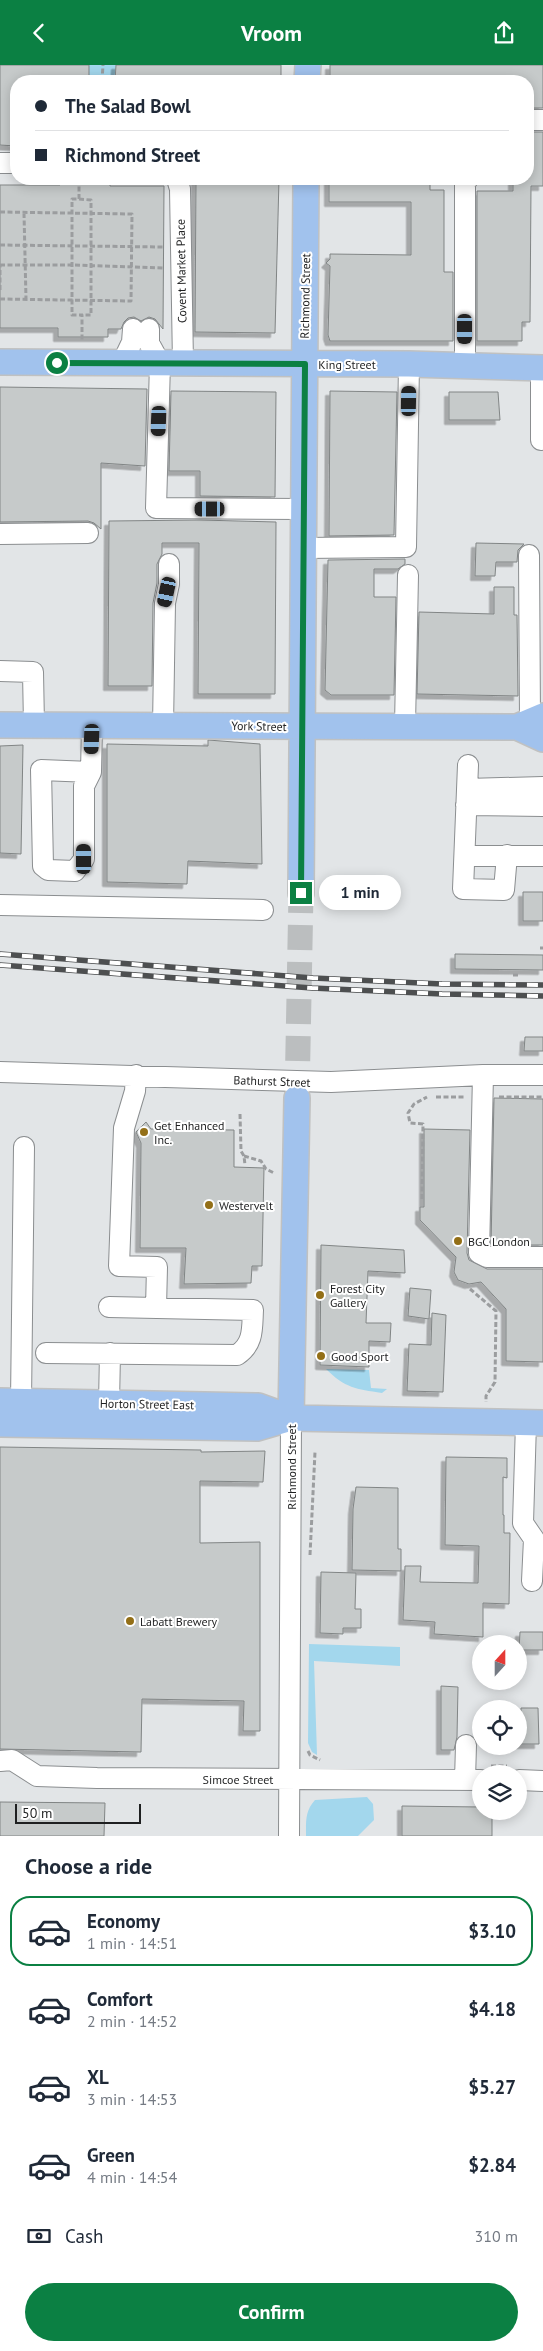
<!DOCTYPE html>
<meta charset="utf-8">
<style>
:root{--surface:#fff;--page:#f6f6f7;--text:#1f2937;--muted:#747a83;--line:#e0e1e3;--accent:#0b8043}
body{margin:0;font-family:"PT Sans",sans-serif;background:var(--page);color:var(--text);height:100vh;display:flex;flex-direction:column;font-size:19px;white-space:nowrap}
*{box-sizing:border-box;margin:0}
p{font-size:16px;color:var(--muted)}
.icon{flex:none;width:28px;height:28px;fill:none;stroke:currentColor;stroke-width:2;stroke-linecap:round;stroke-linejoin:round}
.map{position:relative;height:1771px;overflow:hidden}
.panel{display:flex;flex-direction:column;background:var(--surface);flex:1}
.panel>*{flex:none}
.hud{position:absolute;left:10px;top:10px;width:524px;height:110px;border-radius:20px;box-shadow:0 2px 12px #0003;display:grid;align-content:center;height:110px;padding:0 25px;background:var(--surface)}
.needle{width:32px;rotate:21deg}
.fabs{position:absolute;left:472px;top:1570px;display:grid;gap:10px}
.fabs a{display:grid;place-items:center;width:55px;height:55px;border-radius:50%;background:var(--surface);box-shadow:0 2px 12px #0003;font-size:25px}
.scale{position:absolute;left:15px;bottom:12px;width:126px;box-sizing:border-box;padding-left:5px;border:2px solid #1f2021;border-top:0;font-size:14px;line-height:18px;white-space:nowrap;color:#1f2021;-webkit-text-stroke:4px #fff;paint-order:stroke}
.end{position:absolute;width:22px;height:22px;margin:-11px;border:6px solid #0b8043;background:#fff;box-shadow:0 0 0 2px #fff}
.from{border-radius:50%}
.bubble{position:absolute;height:35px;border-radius:18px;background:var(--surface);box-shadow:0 2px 12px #0003;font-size:16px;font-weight:700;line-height:35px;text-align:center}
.car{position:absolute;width:15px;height:30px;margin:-15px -8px;border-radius:6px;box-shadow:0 0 4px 1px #0007;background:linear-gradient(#222 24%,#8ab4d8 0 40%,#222 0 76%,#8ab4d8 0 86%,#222 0)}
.hud b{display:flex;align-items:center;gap:18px;height:48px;font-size:19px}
.hud b+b{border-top:1px solid var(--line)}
.hud i{width:12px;height:12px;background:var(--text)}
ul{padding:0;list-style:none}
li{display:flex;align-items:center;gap:15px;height:70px;margin:0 10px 8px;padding:0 15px;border:2px solid transparent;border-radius:20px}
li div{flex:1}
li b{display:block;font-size:19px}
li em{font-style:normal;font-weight:700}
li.current{border-color:var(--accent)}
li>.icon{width:45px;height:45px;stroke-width:1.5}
h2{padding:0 25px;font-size:22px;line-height:60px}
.pay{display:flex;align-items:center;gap:12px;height:55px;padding:0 25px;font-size:19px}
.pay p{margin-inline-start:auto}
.action{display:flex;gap:10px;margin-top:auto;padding:10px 25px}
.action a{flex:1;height:58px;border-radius:30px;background:var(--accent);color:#fff;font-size:20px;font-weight:700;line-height:58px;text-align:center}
header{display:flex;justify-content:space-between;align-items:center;height:65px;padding:0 25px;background:var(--accent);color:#fff;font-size:22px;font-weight:700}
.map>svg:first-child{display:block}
.green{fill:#a3d7ed}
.building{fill:#c6caca;stroke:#818585;filter:url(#shadow)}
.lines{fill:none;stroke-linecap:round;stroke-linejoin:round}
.major-tunnel{stroke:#bbbebf;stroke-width:25;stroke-dasharray:25 12;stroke-linecap:butt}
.minor-casing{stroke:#8b8e90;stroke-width:22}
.major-casing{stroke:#c0c1c1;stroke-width:28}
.path{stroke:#9b9d9f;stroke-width:3;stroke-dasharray:5 2.5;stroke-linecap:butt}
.minor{stroke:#fff;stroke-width:20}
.major{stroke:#a1c2ed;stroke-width:25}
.rail-casing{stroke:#4d4f50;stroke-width:5.5}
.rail{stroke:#fff;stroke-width:4;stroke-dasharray:11;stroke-linecap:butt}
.route{stroke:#0b8043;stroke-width:6}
.poi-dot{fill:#936f17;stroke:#fff;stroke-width:2}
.labels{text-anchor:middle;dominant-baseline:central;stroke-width:4;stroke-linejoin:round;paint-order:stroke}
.street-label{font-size:12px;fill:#1f2021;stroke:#fff}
.poi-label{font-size:12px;fill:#1f2021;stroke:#fff;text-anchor:start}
</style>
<header><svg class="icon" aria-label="back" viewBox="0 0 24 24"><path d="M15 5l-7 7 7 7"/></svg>Vroom<svg class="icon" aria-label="share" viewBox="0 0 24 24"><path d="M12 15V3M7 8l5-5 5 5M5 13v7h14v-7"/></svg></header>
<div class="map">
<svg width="543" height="1771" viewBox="0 0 543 1771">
<defs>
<filter id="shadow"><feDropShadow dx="-4.5" dy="4.5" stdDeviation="0" flood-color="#0004"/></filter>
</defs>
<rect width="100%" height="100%" fill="#e2e5e7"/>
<path class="green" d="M 89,0 L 116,0 L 115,16 L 89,16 Z
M 326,1304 L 369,1305 L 371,1323 L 387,1324 L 382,1328 C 356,1324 345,1323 326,1304 Z
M 309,1579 L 400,1582 L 400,1601 L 314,1596 L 317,1690 L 312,1687 L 308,1678 Z
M 367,1732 L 373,1739 L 374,1755 L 358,1771 L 306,1771 C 306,1756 305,1746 315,1735 Z"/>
<path class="building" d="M 0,0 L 89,0 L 89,16 L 16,16 L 16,81 L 0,80 Z
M 116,0 L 281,0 L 281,16 L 115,16 Z
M 330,0 L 543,0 L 543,43 L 528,43 L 528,16 L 330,16 Z
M 528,67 L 543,67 L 543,121 L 531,121 L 530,257 L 522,257 L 522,276 L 477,276 L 477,126 L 513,126 L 513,114 L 528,114 Z
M 60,114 L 110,114 L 110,121 L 164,121 L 163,264 L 155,254 L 149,252 L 141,256 L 134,252 L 128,253 L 124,257 L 121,264 L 108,264 L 108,272 L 58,272 L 58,263 L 0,263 L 0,120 L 60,120 Z
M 196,114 L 279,114 L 275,268 L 195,267 Z
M 329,114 L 430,114 L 430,125 L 444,125 L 444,207 L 453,207 L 453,276 L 330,276 L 328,270 L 330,201 L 326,198 L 330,194 L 330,189 L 411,190 L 411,137 L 329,137 Z
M 0,322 L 147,324 L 145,401 L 101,398 L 101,464 L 94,458 L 88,456 L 0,457 Z
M 171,326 L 276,327 L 275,432 L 200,431 L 200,406 L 169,406 Z
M 330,326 L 397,327 L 394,470 L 329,471 Z
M 449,327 L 498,327 L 500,355 L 449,355 Z
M 200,455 L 276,457 L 275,629 L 198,629 L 199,478 L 162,478 L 162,489 L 157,499 L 157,518 L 153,538 L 152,621 L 108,621 L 109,456 Z
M 476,478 L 524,479 L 518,485 L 517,497 L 496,497 L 495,511 L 475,511 Z
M 405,494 L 405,499 L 398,504 L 374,504 L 374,532 L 396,532 L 394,630 L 331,630 L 325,625 L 328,495 Z
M 494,522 L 514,522 L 514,550 L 517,550 L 518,631 L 417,629 L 419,547 L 494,549 Z
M 208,675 L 260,679 L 262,799 L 188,796 L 187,819 L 107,817 L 107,679 L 208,681 Z
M 23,680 L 21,789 L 0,788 L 0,681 Z
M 523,827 L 543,827 L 543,856 L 523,856 Z
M 455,889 L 543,890 L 543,905 L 455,904 Z
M 525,972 L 543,972 L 543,986 L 524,986 Z
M 494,1033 L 543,1034 L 543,1180 L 491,1180 Z
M 146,1057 L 151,1064 L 234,1065 L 234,1102 L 264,1103 L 262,1201 L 252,1201 L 251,1218 L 184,1219 L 186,1183 L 140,1183 L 141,1078 L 136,1067 Z
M 424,1064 L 470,1065 L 467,1188 L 469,1195 L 487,1204 L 543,1204 L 543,1297 L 506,1296 L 506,1244 L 481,1217 L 469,1219 L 458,1215 L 454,1207 L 456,1192 L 420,1155 L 420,1142 L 424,1142 Z
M 321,1180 L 404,1185 L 405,1208 L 368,1206 L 366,1258 L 391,1258 L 390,1277 L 369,1276 L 369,1302 L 320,1300 Z
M 410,1223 L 431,1225 L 429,1254 L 408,1251 Z
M 432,1248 L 446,1250 L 443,1327 L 407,1326 L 409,1279 L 431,1280 Z
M 0,1382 L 201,1385 L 201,1387 L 265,1386 L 263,1417 L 200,1416 L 200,1478 L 260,1477 L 260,1666 L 243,1666 L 244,1636 L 142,1634 L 141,1687 L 0,1684 Z
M 446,1392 L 507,1393 L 507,1413 L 503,1412 L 503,1450 L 504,1450 L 504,1468 L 510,1468 L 509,1539 L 483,1538 L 483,1572 L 434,1569 L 435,1557 L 403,1555 L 405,1501 L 421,1501 L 420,1517 L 478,1518 L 479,1481 L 445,1480 Z
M 356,1422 L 398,1423 L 398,1484 L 401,1484 L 401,1506 L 352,1505 L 353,1444 Z
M 321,1507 L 356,1508 L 355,1544 L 361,1544 L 361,1563 L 343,1563 L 343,1569 L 320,1568 Z
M 520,1567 L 543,1567 L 543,1585 L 519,1585 Z
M 441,1621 L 458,1622 L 457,1672 L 454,1685 L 441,1685 Z
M 521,1643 L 538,1643 L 539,1679 L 521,1679 Z
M 0,1737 L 105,1738 L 104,1771 L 0,1771 Z
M 402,1741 L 481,1742 L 481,1746 L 492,1746 L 492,1771 L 402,1771 Z"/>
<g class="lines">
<path class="major-tunnel" d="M 297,1033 L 301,828"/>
<defs>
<path id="minor" d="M 528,55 L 543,55
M 0,98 L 16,98
M 177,114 L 180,124 L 183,298
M 149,264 L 149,278 L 160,298 L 156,443 L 304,444
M 122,298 L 132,277 L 133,264
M 465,300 L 465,118 L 468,114
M 541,375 L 541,303
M 0,469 L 88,468
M 303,483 L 406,482 L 409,299
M 529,490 L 530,655
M 0,606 L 33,607 L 34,660
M 405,660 L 408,510
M 163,661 L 165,538 L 169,519 L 169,499
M 468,700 L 463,824 L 504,825 L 507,790
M 91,707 L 41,705 L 43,801 L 48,805 L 75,806 L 84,794 L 84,721 L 91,707 L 92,661
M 467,724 L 543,722
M 466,740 L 543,741
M 465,791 L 543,791
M 0,840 L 263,845
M 0,1007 L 331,1017 L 483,1010 L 543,1010
M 136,1010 L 135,1026 L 124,1063 L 119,1201 L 157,1202 L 156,1243
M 483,1010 L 479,1188 L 487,1192 L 543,1192
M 46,1288 L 237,1290 C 254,1279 252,1263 253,1245 L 109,1242
M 21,1337 L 24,1082
M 109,1338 L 110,1288
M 526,1358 L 523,1458 L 534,1474 L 532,1516
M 0,1696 L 12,1695 L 37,1711 L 97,1713 L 481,1715
M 465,1715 L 466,1680
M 519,1715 L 543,1716
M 289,1771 L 291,1353"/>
<path id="major" d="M 307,16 L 308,0
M 0,297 L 409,299 L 543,303
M 0,660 L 517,662 L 543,651
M 517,662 L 543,674
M 301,828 L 306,114
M 0,1336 L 258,1341 L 291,1353
M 291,1353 L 297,1033
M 0,1359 L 257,1363 L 291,1353 L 543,1358"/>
</defs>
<use href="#minor" class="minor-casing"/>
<use href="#major" class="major-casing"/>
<path class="path" d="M 102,16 L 103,0
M 79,114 L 79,134 L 72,134 L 72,250 L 82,250 L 82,277
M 79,134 L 91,135 L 91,250 L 82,250
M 0,147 L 132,149 L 131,236 L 0,234
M 24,148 L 26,234
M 0,180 L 164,182
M 0,200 L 72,200 L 164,203
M 0,225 L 0,200
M 540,883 L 543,883
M 513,910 L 519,910
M 436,1032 L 465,1032
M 499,1032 L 543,1032
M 240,1049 L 241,1086 L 244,1091 L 245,1100
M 244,1091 L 261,1096 L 266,1104 L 274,1108
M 422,1134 L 423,1059 L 410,1058 L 408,1048 L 414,1039 L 427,1032
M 470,1224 L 496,1246 L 495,1317 L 486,1331 L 486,1337
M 310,1490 L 315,1387
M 308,1686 L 310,1690 L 320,1695
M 491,1701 L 507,1701"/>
<use href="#minor" class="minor"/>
<use href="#major" class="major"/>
<defs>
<path id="rail" d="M 0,889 L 313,913 L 442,919 L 543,920
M 0,900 L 312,923 L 442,929 L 543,931"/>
</defs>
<use href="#rail" class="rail-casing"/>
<use href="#rail" class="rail"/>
</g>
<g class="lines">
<path class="route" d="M 57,298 L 305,299 L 301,828"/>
</g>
<g class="poi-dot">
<circle cx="144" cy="1067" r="5"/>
<circle cx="209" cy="1140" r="5"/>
<circle cx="458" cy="1176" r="5"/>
<circle cx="320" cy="1230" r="5"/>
<circle cx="321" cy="1291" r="5"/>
<circle cx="130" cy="1556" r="5"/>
</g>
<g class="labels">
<g class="street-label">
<text transform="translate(181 206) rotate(-91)">Covent Market Place</text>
<text transform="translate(305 231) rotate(-89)">Richmond Street</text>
<text x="347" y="299">King Street</text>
<text transform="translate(259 661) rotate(1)">York Street</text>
<text transform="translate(272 1016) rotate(2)">Bathurst Street</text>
<text transform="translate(147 1339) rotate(1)">Horton Street East</text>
<text transform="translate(291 1402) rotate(-90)">Richmond Street</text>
<text x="238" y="1714">Simcoe Street</text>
</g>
<g class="poi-label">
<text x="154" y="1060">Get Enhanced<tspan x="154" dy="14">Inc.</tspan></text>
<text x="219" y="1140">Westervelt</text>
<text x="468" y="1176">BGC London</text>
<text x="330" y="1223">Forest City<tspan x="330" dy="14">Gallery</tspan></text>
<text x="331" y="1291">Good Sport</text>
<text x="140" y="1556">Labatt Brewery</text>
</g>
</g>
</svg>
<div class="fabs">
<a><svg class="needle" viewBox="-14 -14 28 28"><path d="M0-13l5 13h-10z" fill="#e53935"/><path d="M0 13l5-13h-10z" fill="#747a83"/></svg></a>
<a><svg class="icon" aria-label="locate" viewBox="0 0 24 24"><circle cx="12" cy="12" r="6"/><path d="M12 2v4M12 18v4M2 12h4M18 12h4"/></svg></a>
<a><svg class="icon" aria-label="layers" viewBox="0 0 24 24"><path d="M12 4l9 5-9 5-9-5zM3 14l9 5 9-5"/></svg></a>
</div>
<div class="scale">50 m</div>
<i class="end from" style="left:57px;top:298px"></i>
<i class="end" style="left:301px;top:828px"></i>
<div class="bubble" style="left:319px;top:810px;width:82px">1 min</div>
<i class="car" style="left:465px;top:264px;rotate:180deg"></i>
<i class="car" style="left:409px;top:336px;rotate:1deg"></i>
<i class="car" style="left:159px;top:356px;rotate:182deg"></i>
<i class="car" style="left:210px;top:444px;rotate:270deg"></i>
<i class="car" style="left:167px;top:527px;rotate:192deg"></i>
<i class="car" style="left:92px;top:674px;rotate:182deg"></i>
<i class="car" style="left:84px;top:794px;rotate:0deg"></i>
<div class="hud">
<b><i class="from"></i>The Salad Bowl</b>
<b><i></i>Richmond Street</b>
</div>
</div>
<section class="panel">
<h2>Choose a ride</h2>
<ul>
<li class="current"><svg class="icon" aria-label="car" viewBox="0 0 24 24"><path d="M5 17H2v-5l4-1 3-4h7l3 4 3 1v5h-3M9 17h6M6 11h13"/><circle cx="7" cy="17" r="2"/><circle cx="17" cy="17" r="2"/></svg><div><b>Economy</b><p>1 min · 14:51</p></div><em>$3.10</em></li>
<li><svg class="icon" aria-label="car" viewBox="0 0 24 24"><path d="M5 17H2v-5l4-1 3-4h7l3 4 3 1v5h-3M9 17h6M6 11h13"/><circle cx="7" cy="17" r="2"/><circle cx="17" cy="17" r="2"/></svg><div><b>Comfort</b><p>2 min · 14:52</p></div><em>$4.18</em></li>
<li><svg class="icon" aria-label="car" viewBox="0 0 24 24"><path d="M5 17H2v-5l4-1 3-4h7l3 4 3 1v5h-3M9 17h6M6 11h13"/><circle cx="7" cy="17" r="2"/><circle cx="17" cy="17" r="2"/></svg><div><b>XL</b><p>3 min · 14:53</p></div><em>$5.27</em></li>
<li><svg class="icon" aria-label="car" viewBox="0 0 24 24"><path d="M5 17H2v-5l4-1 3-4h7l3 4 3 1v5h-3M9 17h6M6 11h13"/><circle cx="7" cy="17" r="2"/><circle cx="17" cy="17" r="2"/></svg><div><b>Green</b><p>4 min · 14:54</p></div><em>$2.84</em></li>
</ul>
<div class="pay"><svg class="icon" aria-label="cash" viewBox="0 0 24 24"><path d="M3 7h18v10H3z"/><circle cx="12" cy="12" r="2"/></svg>Cash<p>310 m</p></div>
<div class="action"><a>Confirm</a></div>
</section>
